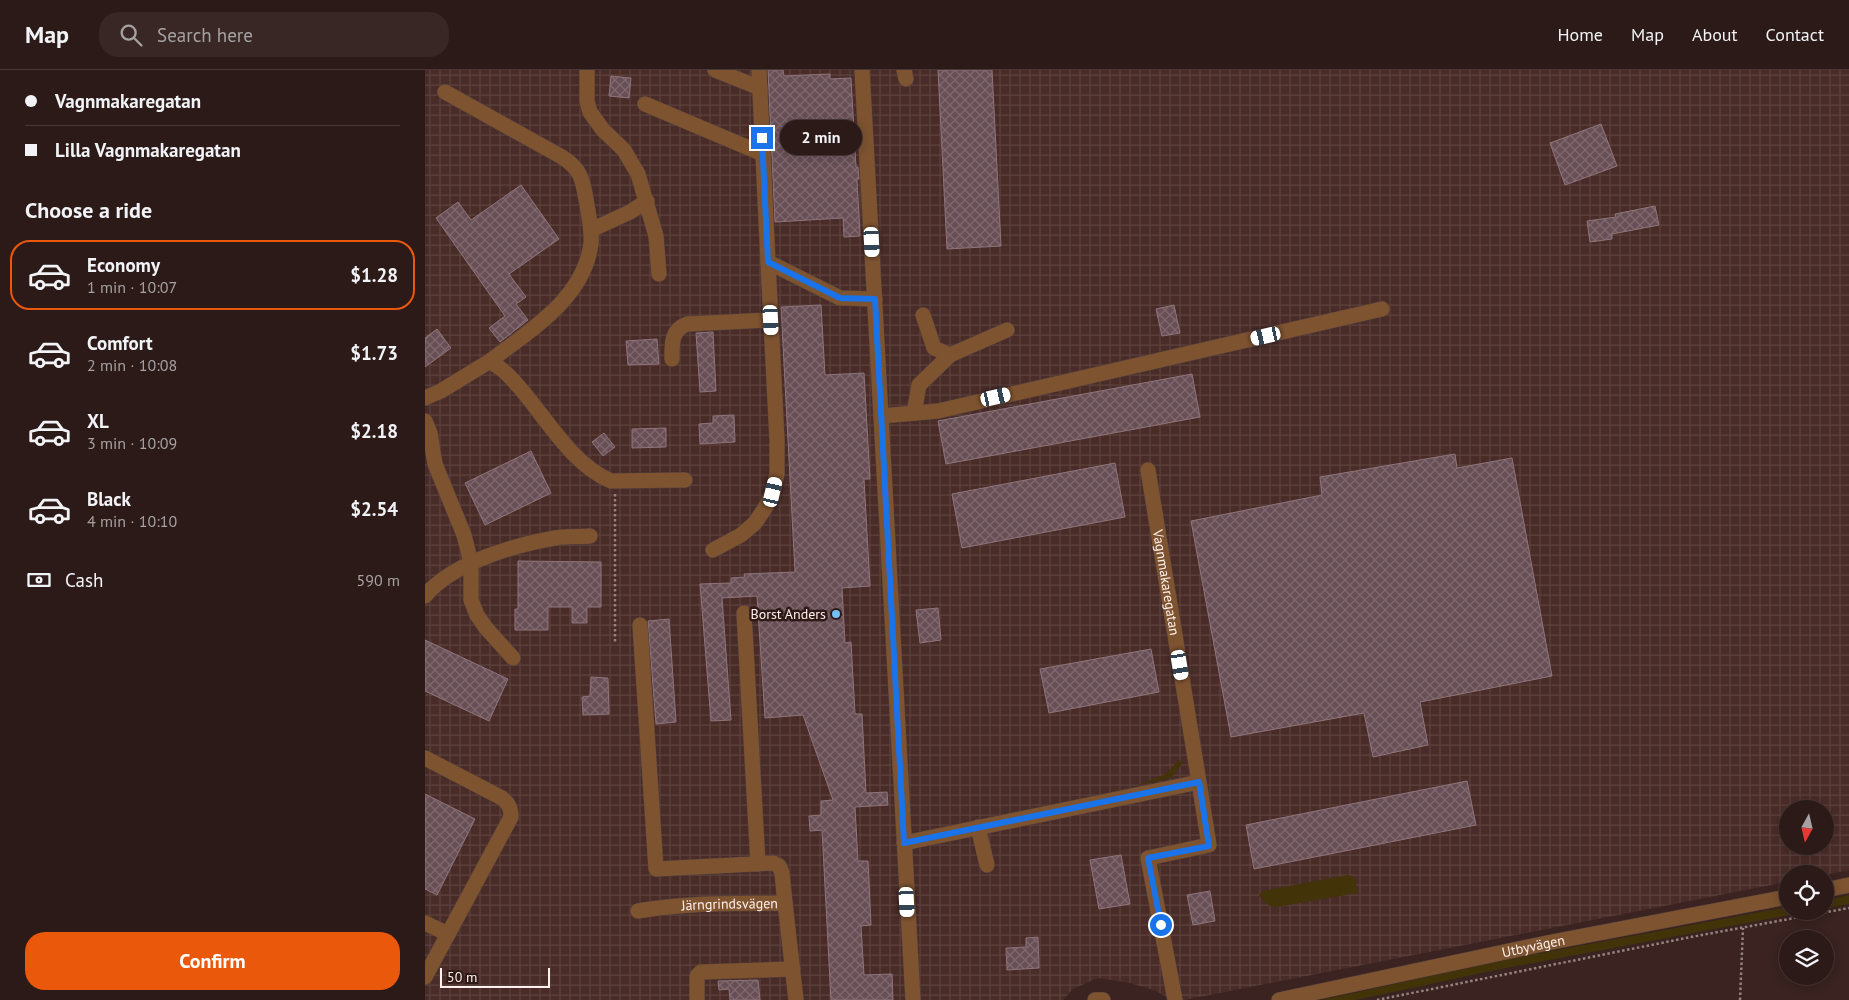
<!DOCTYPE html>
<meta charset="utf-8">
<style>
:root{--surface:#2c1a18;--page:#382725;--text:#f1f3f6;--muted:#a6a1a2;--line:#483837;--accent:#ea580c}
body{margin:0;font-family:"PT Sans",sans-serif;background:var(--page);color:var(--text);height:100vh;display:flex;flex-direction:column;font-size:19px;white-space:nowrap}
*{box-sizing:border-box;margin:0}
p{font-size:16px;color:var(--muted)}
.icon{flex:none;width:28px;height:28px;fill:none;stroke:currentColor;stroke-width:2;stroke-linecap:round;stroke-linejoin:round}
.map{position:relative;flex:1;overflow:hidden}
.side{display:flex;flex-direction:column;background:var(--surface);width:425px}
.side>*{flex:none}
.banner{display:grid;align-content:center;height:110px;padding:0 25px;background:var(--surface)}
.needle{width:32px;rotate:188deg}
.controls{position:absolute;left:1354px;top:730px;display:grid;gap:10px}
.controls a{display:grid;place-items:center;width:55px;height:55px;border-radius:50%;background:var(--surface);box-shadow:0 2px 12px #0003,0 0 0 1px var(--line);font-size:25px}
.scale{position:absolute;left:15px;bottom:12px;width:110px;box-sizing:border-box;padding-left:5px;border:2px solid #ffefec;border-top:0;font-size:14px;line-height:18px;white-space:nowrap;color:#ffefec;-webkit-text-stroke:4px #2f1a17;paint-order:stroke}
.end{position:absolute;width:22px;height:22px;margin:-11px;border:6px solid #1a73e8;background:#fff;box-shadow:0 0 0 2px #fff}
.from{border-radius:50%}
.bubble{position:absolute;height:35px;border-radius:18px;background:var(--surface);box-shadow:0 2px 12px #0003,0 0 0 1px var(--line);font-size:16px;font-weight:700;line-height:35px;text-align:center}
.car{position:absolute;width:15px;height:30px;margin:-15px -8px;border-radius:6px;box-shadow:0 0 4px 1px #0007;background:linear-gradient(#fff 24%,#345 0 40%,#fff 0 76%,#345 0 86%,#fff 0)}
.banner b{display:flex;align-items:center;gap:18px;height:48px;font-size:19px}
.banner b+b{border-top:1px solid var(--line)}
.banner i{width:12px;height:12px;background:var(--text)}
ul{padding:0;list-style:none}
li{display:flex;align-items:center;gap:15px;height:70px;margin:0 10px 8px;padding:0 15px;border:2px solid transparent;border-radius:20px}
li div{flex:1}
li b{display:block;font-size:19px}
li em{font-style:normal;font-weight:700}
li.selected{border-color:var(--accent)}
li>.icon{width:45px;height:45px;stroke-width:1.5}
h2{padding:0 25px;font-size:22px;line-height:60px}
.pay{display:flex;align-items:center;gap:12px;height:55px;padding:0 25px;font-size:19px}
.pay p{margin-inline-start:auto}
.button{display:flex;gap:10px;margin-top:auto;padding:10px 25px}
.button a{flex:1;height:58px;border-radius:20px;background:var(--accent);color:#fff;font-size:20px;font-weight:700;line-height:58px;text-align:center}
header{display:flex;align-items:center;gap:30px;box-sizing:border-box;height:70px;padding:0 25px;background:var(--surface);border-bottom:1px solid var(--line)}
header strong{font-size:24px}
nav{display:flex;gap:28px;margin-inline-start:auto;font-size:18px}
.search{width:350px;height:45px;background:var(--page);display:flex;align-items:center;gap:12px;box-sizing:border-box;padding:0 18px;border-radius:20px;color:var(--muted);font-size:19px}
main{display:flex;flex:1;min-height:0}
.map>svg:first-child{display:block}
.industrial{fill:url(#industrial-grid);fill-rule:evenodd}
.grass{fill:#423309}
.building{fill:url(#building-cross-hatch);stroke:#8f747c}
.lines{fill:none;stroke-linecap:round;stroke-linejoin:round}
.minor-casing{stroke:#56403d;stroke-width:16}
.path{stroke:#95827f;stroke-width:2.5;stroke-dasharray:2.5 2.5;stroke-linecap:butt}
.minor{stroke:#7d5330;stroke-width:15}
.route{stroke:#1a73e8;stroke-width:6}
.poi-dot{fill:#73c1f5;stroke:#2f1a17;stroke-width:2}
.labels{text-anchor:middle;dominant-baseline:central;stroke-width:5;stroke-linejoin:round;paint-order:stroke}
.street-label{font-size:14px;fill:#ffefec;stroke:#2f1a17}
.poi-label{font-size:14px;fill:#ffefec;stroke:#2f1a17;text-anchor:end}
</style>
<header>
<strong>Map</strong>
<div class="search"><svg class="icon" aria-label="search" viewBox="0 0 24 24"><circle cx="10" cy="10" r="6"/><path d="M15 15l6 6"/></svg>Search here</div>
<nav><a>Home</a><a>Map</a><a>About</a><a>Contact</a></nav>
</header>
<main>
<section class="side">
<div class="banner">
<b><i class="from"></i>Vagnmakaregatan</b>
<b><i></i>Lilla Vagnmakaregatan</b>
</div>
<h2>Choose a ride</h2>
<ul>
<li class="selected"><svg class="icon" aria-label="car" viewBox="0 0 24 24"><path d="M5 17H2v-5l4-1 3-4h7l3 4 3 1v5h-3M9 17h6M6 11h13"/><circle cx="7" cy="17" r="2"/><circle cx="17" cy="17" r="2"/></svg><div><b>Economy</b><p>1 min · 10:07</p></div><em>$1.28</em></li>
<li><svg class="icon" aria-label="car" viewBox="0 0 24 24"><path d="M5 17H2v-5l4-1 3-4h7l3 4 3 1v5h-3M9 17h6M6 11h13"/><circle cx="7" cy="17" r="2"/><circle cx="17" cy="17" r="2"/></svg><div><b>Comfort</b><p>2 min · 10:08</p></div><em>$1.73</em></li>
<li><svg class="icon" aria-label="car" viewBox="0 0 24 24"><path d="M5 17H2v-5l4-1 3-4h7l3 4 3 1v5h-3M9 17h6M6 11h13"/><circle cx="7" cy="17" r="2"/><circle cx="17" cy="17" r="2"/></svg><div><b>XL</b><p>3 min · 10:09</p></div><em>$2.18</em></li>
<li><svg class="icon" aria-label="car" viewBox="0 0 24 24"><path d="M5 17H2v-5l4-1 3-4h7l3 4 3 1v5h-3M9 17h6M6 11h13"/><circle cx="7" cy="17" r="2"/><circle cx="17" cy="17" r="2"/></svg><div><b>Black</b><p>4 min · 10:10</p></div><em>$2.54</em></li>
</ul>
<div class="pay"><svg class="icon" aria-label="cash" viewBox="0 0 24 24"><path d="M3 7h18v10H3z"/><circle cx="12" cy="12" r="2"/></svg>Cash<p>590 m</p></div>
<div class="button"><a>Confirm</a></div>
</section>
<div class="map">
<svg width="1424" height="930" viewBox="0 0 1424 930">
<defs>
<pattern id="industrial-grid" width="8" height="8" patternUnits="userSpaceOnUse" patternTransform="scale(1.25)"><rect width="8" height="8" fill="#492c28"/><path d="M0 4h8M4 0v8" fill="none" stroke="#5b413d"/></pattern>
<pattern id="building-cross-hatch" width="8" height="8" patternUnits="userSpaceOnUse" patternTransform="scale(1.25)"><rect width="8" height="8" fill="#684f56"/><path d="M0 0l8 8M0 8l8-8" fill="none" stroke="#7f696e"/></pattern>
</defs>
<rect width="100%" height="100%" fill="#3a2320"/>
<path class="industrial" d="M 0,0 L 1424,0 L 1424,800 L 1400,805 L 1362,804 L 1362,812 L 759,930 L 747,930 L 731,921 L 705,913 L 673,908 L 648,919 L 638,930 L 0,930 ZM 1362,739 L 1400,739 L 1400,776 L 1362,776 Z"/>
<path class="grass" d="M 754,690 L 757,692 L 757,694 L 746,708 L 711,716 L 741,704 Z
M 923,805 L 930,808 L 933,823 L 851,837 L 845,836 L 834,826 L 835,823 L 842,820 Z
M 1424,825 L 1424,834 L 1400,839 L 1400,830 Z
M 1362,837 L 1362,841 L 1385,841 L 1071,900 L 931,930 L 896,930 L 1085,889 Z"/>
<path class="building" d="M 343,0 L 358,0 L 359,6 L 405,4 L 405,9 L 426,8 L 431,97 L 433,97 L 434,109 L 432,109 L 435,166 L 419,167 L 418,148 L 350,152 Z
M 513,0 L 567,0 L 576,176 L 522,179 Z
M 186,6 L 206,8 L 204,28 L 184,26 Z
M 1176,54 L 1192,96 L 1140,115 L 1125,73 Z
M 96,115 L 134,169 L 84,204 L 101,227 L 91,234 L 103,250 L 75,272 L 64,258 L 80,246 L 11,148 L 33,132 L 46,150 Z
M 1230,136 L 1234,155 L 1187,164 L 1187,169 L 1165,172 L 1162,151 L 1191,147 L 1190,144 Z
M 396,235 L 400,305 L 439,303 L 445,409 L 439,409 L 445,516 L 417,518 L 420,573 L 426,572 L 430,644 L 437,644 L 441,723 L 462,722 L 463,735 L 430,737 L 433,791 L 443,791 L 446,855 L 436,856 L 439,905 L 467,904 L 468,930 L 406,930 L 397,760 L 385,761 L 384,746 L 396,745 L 396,731 L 408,730 L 378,645 L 340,648 L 332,526 L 297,528 L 306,650 L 286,651 L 275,514 L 306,513 L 306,508 L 320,507 L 319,504 L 370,502 L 356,237 Z
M 749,235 L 755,263 L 737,266 L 731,239 Z
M 12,259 L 26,278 L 0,297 L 0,268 Z
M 288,262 L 291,321 L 275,322 L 271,263 Z
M 232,269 L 234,294 L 203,295 L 201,271 Z
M 767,304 L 775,347 L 521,394 L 513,351 Z
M 309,345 L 310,372 L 275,374 L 274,354 L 288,353 L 288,346 Z
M 241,358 L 241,377 L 207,378 L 207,359 Z
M 179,363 L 190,377 L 178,386 L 167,372 Z
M 106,381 L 126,423 L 60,455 L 40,413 Z
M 1030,384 L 1032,398 L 1087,388 L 1127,606 L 995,632 L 1003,675 L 948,687 L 939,643 L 806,667 L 766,451 L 897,425 L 895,407 Z
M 690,393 L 700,447 L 537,478 L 527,424 Z
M 93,491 L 176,492 L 176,537 L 162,537 L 162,553 L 147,553 L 147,537 L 123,537 L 123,560 L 90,560 L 90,539 L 93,539 Z
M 513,538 L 516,570 L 495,573 L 491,540 Z
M 244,549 L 251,652 L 231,654 L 223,551 Z
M 0,570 L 83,609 L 64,651 L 0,621 Z
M 726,579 L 734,622 L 624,643 L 615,599 Z
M 166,607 L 183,608 L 184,644 L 158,645 L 157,627 L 165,626 Z
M 1042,711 L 1051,755 L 829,799 L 821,755 Z
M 0,724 L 50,749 L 12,825 L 0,819 Z
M 696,785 L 705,834 L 674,839 L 665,790 Z
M 785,821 L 790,851 L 768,855 L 762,825 Z
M 613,867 L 614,898 L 582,900 L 581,878 L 601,877 L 601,868 Z
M 333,910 L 335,930 L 305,930 L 304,919 L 294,920 L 293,911 Z"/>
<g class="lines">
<defs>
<g id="minor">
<path d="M 162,0 L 162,31 L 165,42 L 178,60 L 199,80 L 213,104 L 231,166 L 234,204"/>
<path d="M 290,0 L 335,18"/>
<path d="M 334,0 L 343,192 L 415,228 L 450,229"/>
<path d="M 437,0 L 488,930"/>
<path d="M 479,0 L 481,9"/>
<path d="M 20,22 L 137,87 C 158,100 158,113 162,135 C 164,147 167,161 166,173 C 160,228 104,261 65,291"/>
<path d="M 220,34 L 338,84"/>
<path d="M 166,160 L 205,142 L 222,131"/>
<path d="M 498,245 L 509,278 L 525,285"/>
<path d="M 247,289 C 247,274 246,260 262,254 L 346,250"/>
<path d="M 0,328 L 16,321 L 65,291 C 70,295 76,298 81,303 C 115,335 141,392 186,411 L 260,410"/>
<path d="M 489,343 L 494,315 L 525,285 L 582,260"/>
<path d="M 456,346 L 513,341 L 957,239"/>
<path d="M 0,351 L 5,363 L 10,394 L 39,465 L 46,493 L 46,530 L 52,545 L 61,558 L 88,588"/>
<path id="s1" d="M 723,400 L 774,712"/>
<path d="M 288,480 L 316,465 L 330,453 L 340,438 L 348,422 L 352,404 L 352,370 L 343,192"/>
<path d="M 0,526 C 27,493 89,475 130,468 C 141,466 153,467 165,466"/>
<path d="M 319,543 L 333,794"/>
<path d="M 215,555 L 231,799 L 348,793 L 354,796 L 357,803 L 360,833"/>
<path d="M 0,688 L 77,728 C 84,734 86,738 86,747 L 0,907"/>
<path d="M 553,757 L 562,795"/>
<path d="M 479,773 L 774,712 L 784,775 L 723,788 L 750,930"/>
<path d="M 1400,820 L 1424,815"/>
<path id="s2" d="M 213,841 C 262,832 311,834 360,833 L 371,930"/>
<path d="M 0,853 L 23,864"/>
<path d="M 272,930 L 272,906 L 276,902 L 368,899"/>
<path d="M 670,930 L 678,930"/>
<path id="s3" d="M 854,930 L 1127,872 L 1362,827"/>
</g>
</defs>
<use href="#minor" class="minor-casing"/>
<path class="path" d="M 190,424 L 190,573
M 952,930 L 1266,867 L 1424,838
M 1315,930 L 1318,858"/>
<use href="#minor" class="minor"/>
</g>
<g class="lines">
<path class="route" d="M 337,68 L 343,192 L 415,228 L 450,229 L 479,773 L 774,712 L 784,776 L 723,788 L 736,855"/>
</g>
<circle class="poi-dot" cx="411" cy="544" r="5"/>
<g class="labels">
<g class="street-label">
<text stroke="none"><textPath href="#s1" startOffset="114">Vagnmakaregatan</textPath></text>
<text stroke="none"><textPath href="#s2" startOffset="92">Järngrindsvägen</textPath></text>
<text stroke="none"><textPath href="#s3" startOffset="260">Utbyvägen</textPath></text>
</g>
<g class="poi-label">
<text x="401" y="544">Borst Anders</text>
</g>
</g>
</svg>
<div class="controls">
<a><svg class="needle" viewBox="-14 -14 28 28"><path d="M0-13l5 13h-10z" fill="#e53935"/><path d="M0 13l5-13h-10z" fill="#a6a1a2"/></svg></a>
<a><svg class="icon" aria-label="locate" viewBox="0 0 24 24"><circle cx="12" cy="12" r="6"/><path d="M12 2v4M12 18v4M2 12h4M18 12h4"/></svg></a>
<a><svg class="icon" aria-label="layers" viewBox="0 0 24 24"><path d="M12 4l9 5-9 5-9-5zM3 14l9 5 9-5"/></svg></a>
</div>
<div class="scale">50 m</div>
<i class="end from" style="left:736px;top:855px"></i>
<i class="end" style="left:337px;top:68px"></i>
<div class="bubble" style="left:355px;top:50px;width:82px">2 min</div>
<i class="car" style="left:447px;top:172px;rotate:177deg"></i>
<i class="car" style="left:346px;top:250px;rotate:177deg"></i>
<i class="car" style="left:841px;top:266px;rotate:257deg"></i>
<i class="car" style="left:571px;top:327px;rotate:77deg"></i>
<i class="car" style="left:348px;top:422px;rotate:13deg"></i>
<i class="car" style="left:755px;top:595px;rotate:171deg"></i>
<i class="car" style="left:482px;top:832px;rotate:177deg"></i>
</div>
</main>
